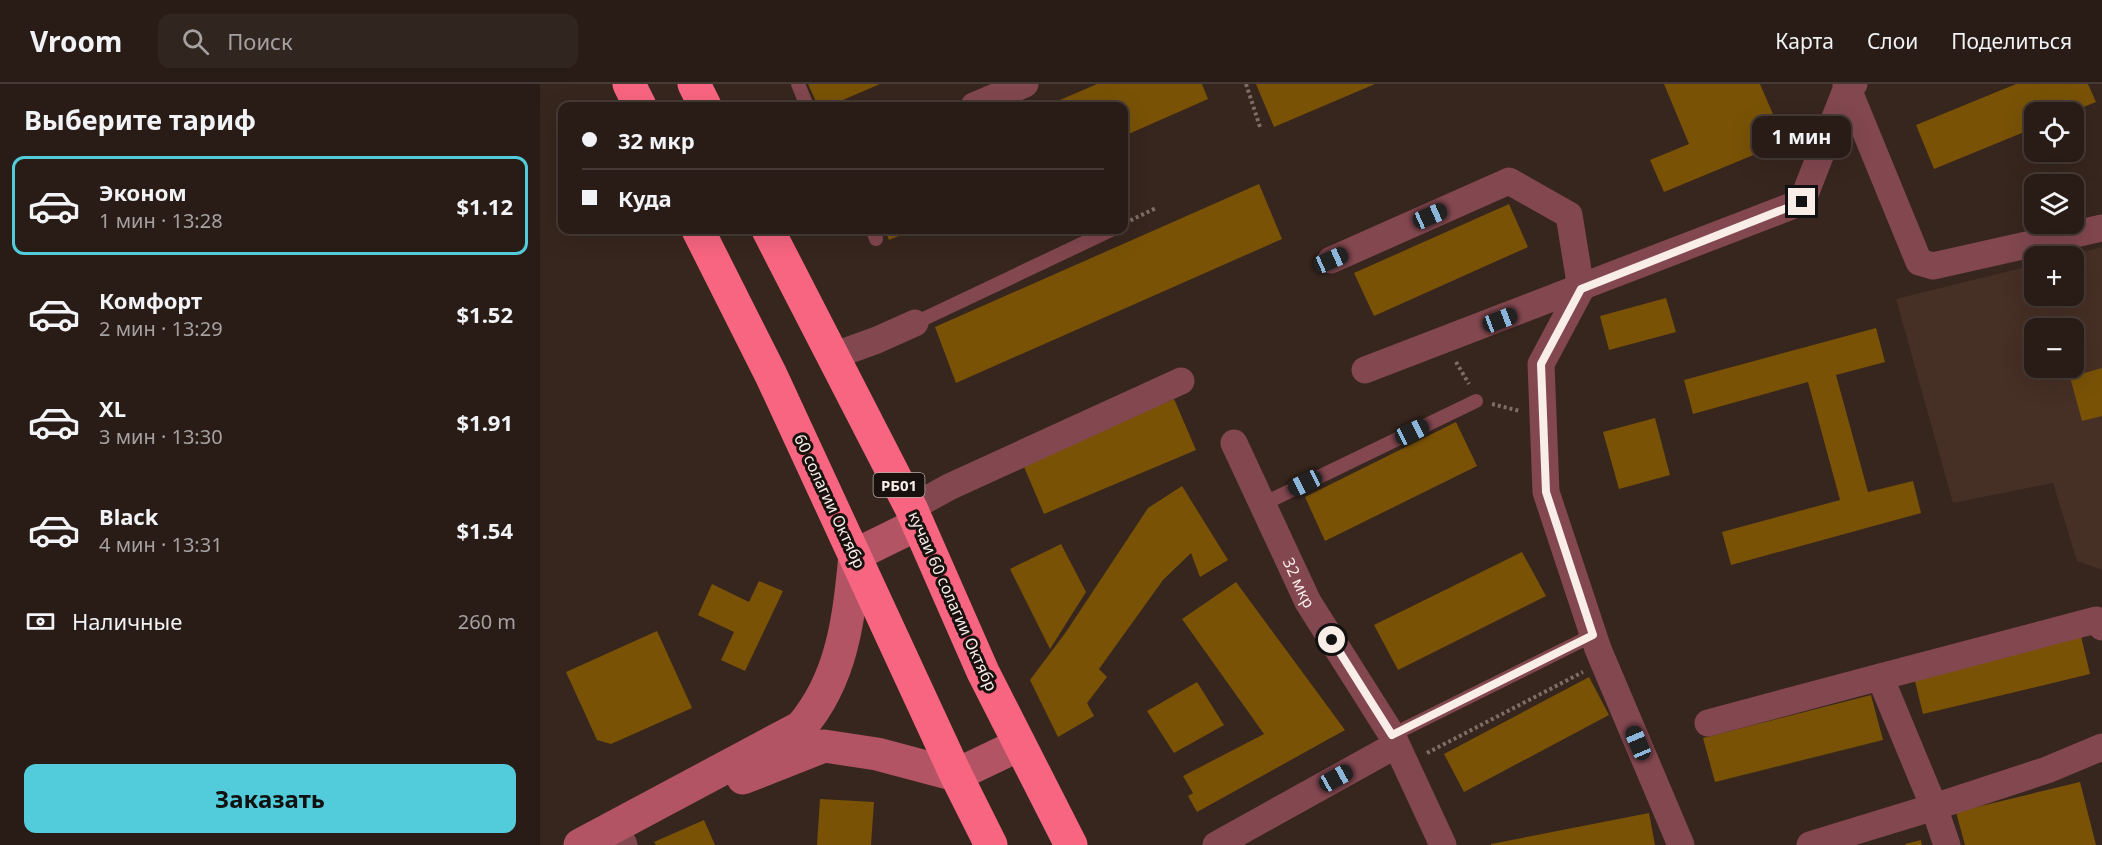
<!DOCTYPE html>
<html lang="ru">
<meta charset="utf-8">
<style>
:root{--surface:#291c16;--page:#31251f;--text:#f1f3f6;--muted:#a5a1a1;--line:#453a35;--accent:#52cbda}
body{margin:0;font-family:"Noto Sans",sans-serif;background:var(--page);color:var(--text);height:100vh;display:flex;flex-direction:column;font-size:22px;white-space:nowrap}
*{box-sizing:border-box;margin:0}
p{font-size:20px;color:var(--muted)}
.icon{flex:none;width:33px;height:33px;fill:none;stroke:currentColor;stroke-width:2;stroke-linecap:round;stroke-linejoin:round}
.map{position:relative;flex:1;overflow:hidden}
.details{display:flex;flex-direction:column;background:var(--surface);width:540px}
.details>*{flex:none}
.top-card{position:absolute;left:18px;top:18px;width:570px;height:132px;border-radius:12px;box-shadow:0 6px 24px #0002,0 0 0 2px var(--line);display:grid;align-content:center;height:132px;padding:0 24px;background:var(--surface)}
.tools{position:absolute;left:1484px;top:18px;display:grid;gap:12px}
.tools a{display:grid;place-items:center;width:60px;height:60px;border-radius:12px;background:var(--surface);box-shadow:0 6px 24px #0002,0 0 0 2px var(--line);font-size:30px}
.end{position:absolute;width:27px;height:27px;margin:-14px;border:8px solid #f9ede8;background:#111;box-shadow:0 0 0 3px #111}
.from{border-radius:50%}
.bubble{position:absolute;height:42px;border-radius:12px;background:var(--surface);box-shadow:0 6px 24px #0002,0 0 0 2px var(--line);font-size:20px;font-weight:700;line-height:42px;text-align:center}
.car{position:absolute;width:18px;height:36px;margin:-18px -9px;border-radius:8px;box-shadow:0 0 4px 2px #0007;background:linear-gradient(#222 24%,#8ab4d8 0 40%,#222 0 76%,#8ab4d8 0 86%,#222 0)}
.top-card b{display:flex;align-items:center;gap:21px;height:57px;font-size:22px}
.top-card b+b{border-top:2px solid var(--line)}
.top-card i{width:15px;height:15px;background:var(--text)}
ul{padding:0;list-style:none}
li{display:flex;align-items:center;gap:18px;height:99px;margin:0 12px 9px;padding:0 12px;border:3px solid transparent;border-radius:12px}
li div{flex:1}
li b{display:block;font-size:22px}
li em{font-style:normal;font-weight:700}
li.on{border-color:var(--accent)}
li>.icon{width:54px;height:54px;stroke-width:1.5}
h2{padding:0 24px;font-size:27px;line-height:72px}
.pay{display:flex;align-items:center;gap:15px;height:66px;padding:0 24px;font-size:22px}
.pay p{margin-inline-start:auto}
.primary-button{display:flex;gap:12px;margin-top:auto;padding:12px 24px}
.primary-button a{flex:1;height:69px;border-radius:12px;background:var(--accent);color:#111;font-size:24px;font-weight:700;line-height:69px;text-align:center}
header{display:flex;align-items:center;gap:36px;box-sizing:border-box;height:84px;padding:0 30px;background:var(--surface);border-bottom:2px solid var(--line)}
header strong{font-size:28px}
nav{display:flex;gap:33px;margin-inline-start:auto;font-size:21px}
.search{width:420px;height:54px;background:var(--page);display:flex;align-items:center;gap:15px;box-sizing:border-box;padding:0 21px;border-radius:12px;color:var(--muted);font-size:22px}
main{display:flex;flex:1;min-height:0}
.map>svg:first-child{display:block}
.built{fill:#462f25;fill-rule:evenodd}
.building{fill:#795206}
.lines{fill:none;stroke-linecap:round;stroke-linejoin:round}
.path{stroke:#7d6e67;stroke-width:4;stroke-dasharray:3 3;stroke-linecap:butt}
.lane{stroke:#82474f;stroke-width:14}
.street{stroke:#82474f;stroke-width:27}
.secondary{stroke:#b25463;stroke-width:33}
.highway{stroke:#f86580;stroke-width:33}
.route{stroke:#f9ede8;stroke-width:8}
.labels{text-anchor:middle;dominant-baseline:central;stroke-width:6;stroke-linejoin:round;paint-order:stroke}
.shield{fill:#19110e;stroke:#b6aba7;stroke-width:1.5}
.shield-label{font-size:15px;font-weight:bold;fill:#f9ede8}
.street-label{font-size:16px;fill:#f9ede8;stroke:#19110e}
</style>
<header>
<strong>Vroom</strong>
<div class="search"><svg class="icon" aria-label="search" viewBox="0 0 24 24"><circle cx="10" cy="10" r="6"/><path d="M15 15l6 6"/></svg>Поиск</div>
<nav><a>Карта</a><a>Слои</a><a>Поделиться</a></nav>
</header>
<main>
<section class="details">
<h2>Выберите тариф</h2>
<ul>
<li class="on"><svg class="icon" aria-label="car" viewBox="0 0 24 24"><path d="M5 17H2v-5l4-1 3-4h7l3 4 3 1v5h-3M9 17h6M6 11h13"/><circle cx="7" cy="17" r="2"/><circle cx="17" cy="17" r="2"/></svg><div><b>Эконом</b><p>1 мин · 13:28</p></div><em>$1.12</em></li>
<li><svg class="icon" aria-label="car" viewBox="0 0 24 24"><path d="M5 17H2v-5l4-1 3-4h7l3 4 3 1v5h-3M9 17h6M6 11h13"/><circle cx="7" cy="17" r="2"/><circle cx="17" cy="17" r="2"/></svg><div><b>Комфорт</b><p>2 мин · 13:29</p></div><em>$1.52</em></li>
<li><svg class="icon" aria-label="car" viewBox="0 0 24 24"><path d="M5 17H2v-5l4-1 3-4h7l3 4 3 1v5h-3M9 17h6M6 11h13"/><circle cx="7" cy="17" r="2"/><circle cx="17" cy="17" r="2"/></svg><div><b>XL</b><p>3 мин · 13:30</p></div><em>$1.91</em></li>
<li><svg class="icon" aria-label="car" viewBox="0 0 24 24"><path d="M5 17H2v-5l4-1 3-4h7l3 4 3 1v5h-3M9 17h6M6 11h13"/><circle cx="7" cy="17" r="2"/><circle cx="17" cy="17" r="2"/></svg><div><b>Black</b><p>4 мин · 13:31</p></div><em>$1.54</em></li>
</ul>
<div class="pay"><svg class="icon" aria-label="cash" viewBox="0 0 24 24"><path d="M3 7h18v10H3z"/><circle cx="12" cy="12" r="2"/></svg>Наличные<p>260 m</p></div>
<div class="primary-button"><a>Заказать</a></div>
</section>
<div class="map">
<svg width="1562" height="761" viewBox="0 0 1562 761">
<rect width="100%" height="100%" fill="#37261e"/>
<path class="built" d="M 1562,163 L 1562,486 L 1537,477 L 1513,399 L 1413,419 L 1356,215 L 1494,181 L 1494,212 L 1533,212 L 1533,172 L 1526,172 ZM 1494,244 L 1533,244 L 1533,284 L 1494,284 Z"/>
<path class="building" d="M 268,0 L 340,0 L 289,22 L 278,22 Z
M 557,0 L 662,0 L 668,15 L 584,52 L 584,22 L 506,22 Z
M 716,0 L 835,0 L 734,43 Z
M 1124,0 L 1220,0 L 1245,58 L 1124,108 L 1110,76 L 1149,60 Z
M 1476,0 L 1548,0 L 1556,18 L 1531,28 L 1494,28 L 1494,44 L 1394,85 L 1376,41 Z
M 719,100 L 742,155 L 416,299 L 395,243 Z
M 969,120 L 988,163 L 834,232 L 814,189 Z
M 345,146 L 373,146 L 349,156 Z
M 1126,214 L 1136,248 L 1069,266 L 1060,232 Z
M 1336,244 L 1345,278 L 1296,291 L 1328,408 L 1373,397 L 1381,429 L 1191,481 L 1182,448 L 1300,416 L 1268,298 L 1153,330 L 1144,296 Z
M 1562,284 L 1562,332 L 1542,337 L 1530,293 Z
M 634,315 L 656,366 L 504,430 L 482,378 Z
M 1115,334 L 1130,391 L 1079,405 L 1063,348 Z
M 916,338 L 937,382 L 785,457 L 765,413 Z
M 642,402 L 688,476 L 660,493 L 651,469 L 623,496 L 559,585 L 567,593 L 547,619 L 554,632 L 518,653 L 490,596 L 526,548 L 608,424 Z
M 521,460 L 546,508 L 510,565 L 470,485 Z
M 982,468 L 1006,512 L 858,586 L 834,541 Z
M 219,497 L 243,507 L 205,587 L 181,576 L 194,548 L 158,531 L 172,500 L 209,518 Z
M 696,498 L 805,646 L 657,728 L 648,712 L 653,709 L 643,692 L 724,650 L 642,535 Z
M 117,547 L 152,624 L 71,660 L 57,656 L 26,588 Z
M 1540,548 L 1550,590 L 1383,630 L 1373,589 Z
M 1049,593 L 1069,631 L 924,708 L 904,670 Z
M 657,598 L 684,641 L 634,669 L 607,627 Z
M 1331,611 L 1343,656 L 1175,698 L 1163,654 Z
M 1540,698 L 1556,761 L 1425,761 L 1416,728 Z
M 280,715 L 334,718 L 331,761 L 277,761 Z
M 1109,729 L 1115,761 L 951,761 L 951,760 Z
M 164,736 L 175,761 L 116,761 L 114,758 Z
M 1381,756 L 1382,761 L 1366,761 L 1365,760 Z"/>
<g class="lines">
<path class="path" d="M 706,0 L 720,43
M 585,139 L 616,124
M 916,278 L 929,300
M 952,320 L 980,327
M 887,669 L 1043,588"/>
<path class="lane" d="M 258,0 L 267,22
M 333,146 L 336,155
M 375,239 L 571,146
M 723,420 L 936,317
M 852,651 L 1053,551"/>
<g class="street">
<path d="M 1306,0 L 1379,178 L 1393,182 L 1562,144"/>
<path d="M 434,22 L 485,0"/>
<path d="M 791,176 L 969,97 L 1029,131 L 1041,205 L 1001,280 L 1006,408 L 1058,565 L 1141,761"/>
<path d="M 293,272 L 337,256 L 375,239"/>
<path d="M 825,286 L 1262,118 L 1307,3 L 1314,0"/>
<path id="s1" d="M 694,359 L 768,518 L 852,651 L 903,761"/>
<path d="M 371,424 L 409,403 L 641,297"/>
<path d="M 1340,593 L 1556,536 L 1562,543"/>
<path d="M 1168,639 L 1340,593 L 1394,723 L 1507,686 L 1562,663"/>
<path d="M 76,744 L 84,761"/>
<path d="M 676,761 L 856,661"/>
<path d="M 1270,761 L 1394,723 L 1407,761"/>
</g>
<path class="secondary" d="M 203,694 L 284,662 L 337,670 L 416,691 L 479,661
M 40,761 L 261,643 C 303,594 309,533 315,471 L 378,440"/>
<path class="highway" d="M 89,0 L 100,22
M 154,0 L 165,22
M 158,146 L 231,291 L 416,691 L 451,761
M 228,146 L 371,424 L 443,588 L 531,761"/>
</g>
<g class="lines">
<path class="route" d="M 792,556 L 852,651 L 1053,551 L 1006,408 L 1001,280 L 1041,205 L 1262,118"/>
</g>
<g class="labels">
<rect class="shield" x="333.5" y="389" width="51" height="24" rx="4.5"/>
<g class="shield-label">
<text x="359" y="401">РБ01</text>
</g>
<g class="street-label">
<text transform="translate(290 417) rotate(65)">60 солагии Октябр</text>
<text stroke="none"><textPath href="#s1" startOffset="154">32 мкр</textPath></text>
<text transform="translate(413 517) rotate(66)">кучаи 60 солагии Октябр</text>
</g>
</g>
</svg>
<div class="tools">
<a><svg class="icon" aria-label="locate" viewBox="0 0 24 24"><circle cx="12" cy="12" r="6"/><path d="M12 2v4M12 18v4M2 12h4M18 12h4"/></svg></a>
<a><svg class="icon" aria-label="layers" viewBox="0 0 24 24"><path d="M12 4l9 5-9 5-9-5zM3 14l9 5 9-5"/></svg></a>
<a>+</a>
<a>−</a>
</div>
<i class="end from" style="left:792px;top:556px"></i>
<i class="end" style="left:1262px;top:118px"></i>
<div class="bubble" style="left:1212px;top:32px;width:99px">1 мин</div>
<i class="car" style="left:890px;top:132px;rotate:66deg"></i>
<i class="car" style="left:791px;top:176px;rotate:66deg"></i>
<i class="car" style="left:960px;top:236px;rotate:69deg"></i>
<i class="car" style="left:872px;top:348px;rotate:64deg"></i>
<i class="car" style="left:765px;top:399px;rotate:244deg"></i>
<i class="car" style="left:1098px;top:659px;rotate:337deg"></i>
<i class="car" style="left:796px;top:694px;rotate:61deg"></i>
<div class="top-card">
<b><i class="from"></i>32 мкр</b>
<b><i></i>Куда</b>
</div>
</div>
</main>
